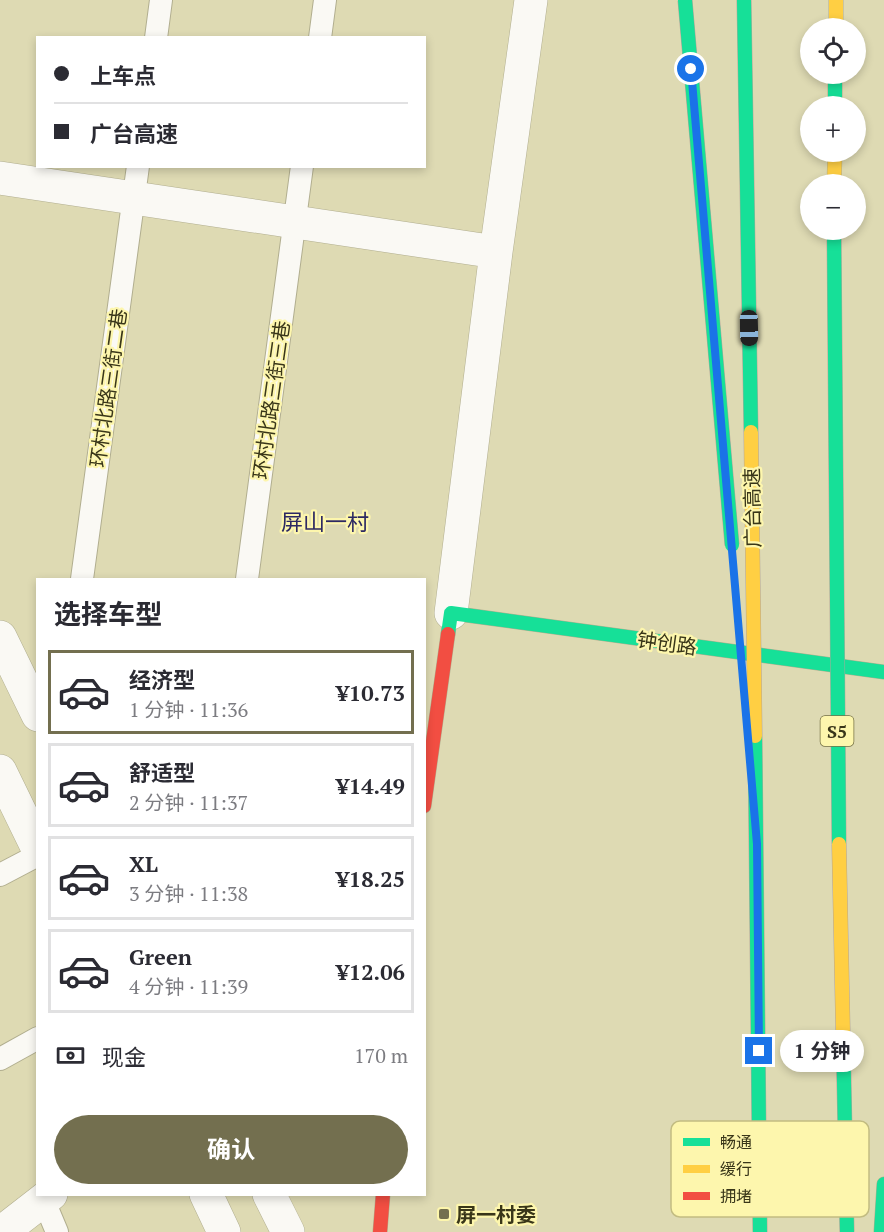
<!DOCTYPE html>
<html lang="zh">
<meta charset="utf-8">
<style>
:root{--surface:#fff;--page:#f2f2f3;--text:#2b2b33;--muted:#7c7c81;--line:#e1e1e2;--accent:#736f4f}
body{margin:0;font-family:"PT Serif","Noto Sans SC",serif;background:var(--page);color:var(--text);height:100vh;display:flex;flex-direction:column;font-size:22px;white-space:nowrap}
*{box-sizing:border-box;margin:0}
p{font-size:20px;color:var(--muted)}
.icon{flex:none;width:33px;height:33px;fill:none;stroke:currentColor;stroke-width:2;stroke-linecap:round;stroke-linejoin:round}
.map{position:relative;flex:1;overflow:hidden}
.panel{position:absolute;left:36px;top:578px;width:390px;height:618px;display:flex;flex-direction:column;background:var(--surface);border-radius:0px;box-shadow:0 3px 9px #0003}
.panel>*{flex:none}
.top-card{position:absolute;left:36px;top:36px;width:390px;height:132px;border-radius:0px;box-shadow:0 3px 9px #0003;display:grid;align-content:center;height:132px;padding:0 18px;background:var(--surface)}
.controls{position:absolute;left:800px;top:18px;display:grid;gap:12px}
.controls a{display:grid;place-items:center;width:66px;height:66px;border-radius:50%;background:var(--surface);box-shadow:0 3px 9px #0003;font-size:30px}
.end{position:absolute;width:27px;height:27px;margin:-14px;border:8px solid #1a73e8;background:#fff;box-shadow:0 0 0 3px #fff}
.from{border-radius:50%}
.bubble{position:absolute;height:42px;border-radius:21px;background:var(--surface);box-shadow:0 3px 9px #0003;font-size:20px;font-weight:700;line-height:42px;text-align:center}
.car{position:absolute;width:18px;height:36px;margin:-18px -9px;border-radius:8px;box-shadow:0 0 4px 2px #0007;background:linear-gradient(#222 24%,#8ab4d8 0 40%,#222 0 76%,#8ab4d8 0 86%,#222 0)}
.top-card b{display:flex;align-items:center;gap:21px;height:57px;font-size:22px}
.top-card b+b{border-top:2px solid var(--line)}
.top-card i{width:15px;height:15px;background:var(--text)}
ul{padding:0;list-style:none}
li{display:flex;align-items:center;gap:18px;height:84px;margin:0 12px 9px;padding:0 6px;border:3px solid var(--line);border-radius:0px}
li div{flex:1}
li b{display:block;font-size:22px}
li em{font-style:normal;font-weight:700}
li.on{border-color:var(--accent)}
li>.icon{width:54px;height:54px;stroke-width:1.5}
h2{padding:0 18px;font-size:27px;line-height:72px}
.pay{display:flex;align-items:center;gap:15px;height:66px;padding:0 18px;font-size:22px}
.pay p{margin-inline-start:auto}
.primary-button{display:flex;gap:12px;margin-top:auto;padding:12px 18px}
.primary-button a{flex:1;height:69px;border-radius:36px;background:var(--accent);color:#fff;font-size:24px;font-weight:700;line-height:69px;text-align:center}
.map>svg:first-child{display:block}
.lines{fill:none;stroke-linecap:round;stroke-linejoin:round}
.lane-casing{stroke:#b1ae8f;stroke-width:24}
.street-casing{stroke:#b1ae8f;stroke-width:34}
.fast-casing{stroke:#b1ae8f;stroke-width:15}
.slow-casing{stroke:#b1ae8f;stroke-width:15}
.jam-casing{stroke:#b1ae8f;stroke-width:15}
.lane{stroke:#faf9f4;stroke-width:22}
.street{stroke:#faf9f4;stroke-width:33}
.fast{stroke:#16e098;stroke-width:14}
.slow{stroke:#ffcf43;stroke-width:14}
.jam{stroke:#f24e42;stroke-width:14}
.fast-bridge-casing{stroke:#b4a69a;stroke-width:15;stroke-linecap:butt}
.slow-bridge-casing{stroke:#b4a69a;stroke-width:15;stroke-linecap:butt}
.fast-bridge{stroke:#16e098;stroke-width:14}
.slow-bridge{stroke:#ffcf43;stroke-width:14}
.route{stroke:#1a73e8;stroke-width:8}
.poi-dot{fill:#736f4f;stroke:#fdf6ad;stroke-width:2}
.labels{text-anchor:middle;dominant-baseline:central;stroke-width:4.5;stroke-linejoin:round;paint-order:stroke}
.shield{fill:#fdf6ad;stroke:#747045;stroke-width:1.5}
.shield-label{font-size:18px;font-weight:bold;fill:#393619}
.street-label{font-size:20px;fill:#393619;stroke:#fdf6ad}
.poi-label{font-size:20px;font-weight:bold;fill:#393619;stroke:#fdf6ad;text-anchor:start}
.quarter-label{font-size:22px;fill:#2d2963;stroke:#fdf6ad}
.key{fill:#fdf6ad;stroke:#c2bc81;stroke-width:1.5}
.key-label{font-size:16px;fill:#393619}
</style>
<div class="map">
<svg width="884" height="1232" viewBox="0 0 884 1232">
<rect width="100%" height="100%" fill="#dedab3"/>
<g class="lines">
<defs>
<path id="lane" d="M 156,38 L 161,0
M 320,38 L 325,0
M 82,579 L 138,166
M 247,579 L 302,166
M 0,875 L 38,855
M 0,1059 L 38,1038
M 44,1201 L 57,1232"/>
<path id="street" d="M 0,178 L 496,252
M 451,613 L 496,252 L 531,0
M 0,637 L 38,715
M 0,771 L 38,849
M 206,1194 L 224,1232
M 269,1194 L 288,1232
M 2,1232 L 51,1194"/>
<path id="fast" d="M 835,74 L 835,106
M 448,634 L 451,613 L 884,672
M 881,1232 L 884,1184"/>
<path id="slow" d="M 836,0 L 836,28
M 834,184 L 835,152"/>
<path id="jam" d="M 424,806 L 448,634
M 380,1232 L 383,1194"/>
</defs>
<use href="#lane" class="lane-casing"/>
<use href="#street" class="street-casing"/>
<use href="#fast" class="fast-casing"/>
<use href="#slow" class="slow-casing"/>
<use href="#jam" class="jam-casing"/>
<use href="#lane" class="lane"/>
<use href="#street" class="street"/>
<use href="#fast" class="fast"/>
<use href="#slow" class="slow"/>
<use href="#jam" class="jam"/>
<defs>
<path id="fast-bridge" d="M 685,0 L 732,545
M 744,0 L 751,432
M 834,230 L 839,844
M 755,736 L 760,1232
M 843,1032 L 847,1232"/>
<path id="slow-bridge" d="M 751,432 L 755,736
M 839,844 L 843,1032"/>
</defs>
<use href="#fast-bridge" class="fast-bridge-casing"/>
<use href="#slow-bridge" class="slow-bridge-casing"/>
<use href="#fast-bridge" class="fast-bridge"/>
<use href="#slow-bridge" class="slow-bridge"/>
</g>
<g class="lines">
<path class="route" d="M 691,69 L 757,844 L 759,1051"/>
</g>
<rect class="poi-dot" x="438" y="1208" width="12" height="12" rx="3"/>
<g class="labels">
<rect class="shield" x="820.5" y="716" width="33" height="30" rx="4.5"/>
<g class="shield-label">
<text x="837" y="731">S5</text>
</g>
<g class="street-label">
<text transform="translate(108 388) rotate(-82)">环村北路三街二巷</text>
<text transform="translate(271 400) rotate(-82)">环村北路三街三巷</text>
<text transform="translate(752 508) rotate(-91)">广台高速</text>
<text transform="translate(667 643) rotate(8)">钟创路</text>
</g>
<g class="poi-label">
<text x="456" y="1214">屏一村委</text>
</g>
<g class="quarter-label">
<text x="325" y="521">屏山一村</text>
</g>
</g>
<rect x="671" y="1121" width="198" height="96" rx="9" class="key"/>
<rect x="683" y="1138" width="27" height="8" fill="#16e098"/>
<rect x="683" y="1165" width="27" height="8" fill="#ffcf43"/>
<rect x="683" y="1192" width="27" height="8" fill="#f24e42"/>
<g class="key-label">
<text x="720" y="1148">畅通</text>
<text x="720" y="1175">缓行</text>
<text x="720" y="1202">拥堵</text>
</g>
</svg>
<div class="controls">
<a><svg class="icon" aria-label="locate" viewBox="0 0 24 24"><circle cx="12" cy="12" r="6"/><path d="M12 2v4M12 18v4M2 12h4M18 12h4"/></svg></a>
<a>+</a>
<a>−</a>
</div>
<i class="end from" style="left:691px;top:69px"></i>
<i class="end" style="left:759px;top:1051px"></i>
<div class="bubble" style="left:780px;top:1030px;width:84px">1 分钟</div>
<i class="car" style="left:749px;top:328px;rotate:179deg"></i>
<div class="top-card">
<b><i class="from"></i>上车点</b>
<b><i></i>广台高速</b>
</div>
<section class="panel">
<h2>选择车型</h2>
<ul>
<li class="on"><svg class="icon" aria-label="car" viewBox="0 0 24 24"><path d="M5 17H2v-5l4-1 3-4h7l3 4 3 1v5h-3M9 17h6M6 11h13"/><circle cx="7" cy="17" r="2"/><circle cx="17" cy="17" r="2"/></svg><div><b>经济型</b><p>1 分钟 · 11:36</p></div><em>¥10.73</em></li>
<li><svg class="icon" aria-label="car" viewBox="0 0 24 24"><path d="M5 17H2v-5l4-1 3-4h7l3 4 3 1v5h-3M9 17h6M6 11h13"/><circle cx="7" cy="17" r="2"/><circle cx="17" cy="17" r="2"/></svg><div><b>舒适型</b><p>2 分钟 · 11:37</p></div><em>¥14.49</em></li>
<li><svg class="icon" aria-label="car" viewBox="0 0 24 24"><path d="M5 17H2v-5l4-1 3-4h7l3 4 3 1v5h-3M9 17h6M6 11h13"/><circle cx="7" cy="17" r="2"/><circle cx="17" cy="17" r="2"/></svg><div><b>XL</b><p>3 分钟 · 11:38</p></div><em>¥18.25</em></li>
<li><svg class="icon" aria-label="car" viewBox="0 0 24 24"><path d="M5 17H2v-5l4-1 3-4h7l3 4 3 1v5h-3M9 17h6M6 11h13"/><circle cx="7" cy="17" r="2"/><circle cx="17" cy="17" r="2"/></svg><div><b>Green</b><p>4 分钟 · 11:39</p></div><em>¥12.06</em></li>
</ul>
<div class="pay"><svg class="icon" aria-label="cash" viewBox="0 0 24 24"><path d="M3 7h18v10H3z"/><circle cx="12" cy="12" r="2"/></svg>现金<p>170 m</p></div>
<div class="primary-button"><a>确认</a></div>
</section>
</div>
